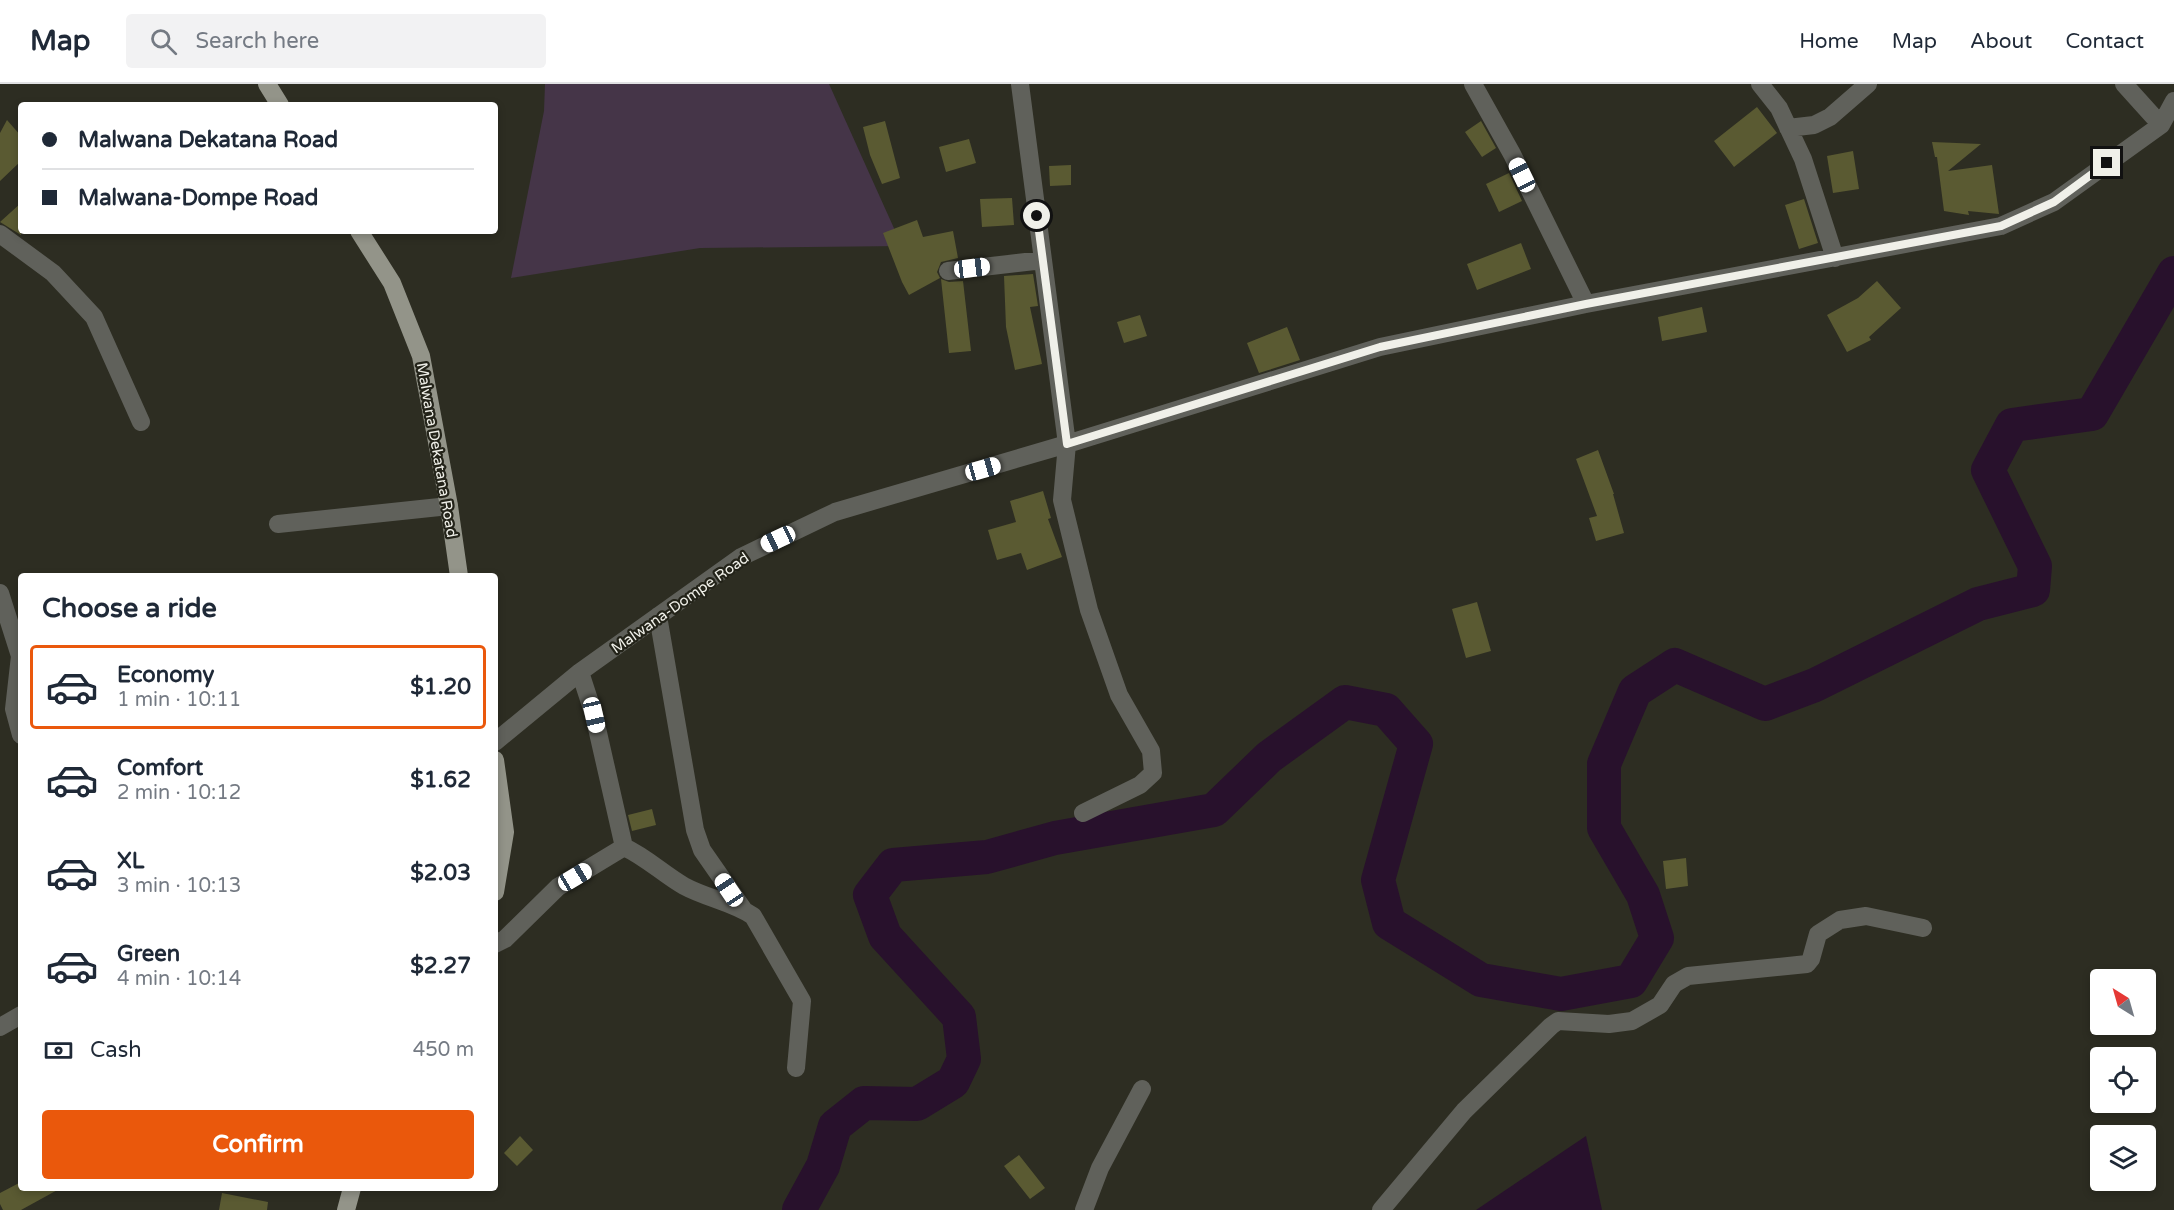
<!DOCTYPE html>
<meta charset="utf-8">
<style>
:root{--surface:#fff;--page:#f2f2f3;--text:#1f2937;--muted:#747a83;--line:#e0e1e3;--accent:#ea580c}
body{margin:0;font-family:"Varela Round",sans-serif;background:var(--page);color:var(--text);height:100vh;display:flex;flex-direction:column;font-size:22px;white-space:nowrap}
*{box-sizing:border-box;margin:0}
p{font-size:20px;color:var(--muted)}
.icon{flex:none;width:33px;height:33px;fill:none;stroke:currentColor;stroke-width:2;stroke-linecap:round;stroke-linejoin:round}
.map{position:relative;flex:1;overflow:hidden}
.details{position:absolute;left:18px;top:489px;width:480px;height:618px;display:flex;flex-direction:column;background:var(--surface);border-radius:6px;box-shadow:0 3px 9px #0003}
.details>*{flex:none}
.top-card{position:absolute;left:18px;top:18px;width:480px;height:132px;border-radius:6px;box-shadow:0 3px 9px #0003;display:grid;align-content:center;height:132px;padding:0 24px;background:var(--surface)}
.needle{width:39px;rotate:323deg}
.buttons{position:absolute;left:2090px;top:885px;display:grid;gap:12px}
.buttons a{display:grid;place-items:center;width:66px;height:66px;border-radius:6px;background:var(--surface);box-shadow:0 3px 9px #0003;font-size:30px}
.end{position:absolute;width:27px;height:27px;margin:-14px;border:8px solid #f0f0e9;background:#111;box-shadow:0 0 0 3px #111}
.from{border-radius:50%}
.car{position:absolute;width:18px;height:36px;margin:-18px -9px;border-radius:8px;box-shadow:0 0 4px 2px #0007;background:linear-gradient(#fff 24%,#345 0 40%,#fff 0 76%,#345 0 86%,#fff 0)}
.top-card b{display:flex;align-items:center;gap:21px;height:57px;font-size:22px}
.top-card b+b{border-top:2px solid var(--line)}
.top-card i{width:15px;height:15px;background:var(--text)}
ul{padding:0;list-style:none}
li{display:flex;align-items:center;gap:18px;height:84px;margin:0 12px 9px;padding:0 12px;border:3px solid transparent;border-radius:6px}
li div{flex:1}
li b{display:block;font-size:22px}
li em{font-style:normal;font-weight:700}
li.on{border-color:var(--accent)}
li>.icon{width:54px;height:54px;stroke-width:1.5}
h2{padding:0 24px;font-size:27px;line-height:72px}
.pay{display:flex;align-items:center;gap:15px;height:66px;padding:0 24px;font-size:22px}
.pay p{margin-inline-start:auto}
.action{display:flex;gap:12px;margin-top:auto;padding:12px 24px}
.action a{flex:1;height:69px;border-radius:6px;background:var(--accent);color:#fff;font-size:24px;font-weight:700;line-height:69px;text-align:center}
header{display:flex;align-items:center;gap:36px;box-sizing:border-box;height:84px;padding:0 30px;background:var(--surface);border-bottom:2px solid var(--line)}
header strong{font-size:28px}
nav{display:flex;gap:33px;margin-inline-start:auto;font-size:21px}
.search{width:420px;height:54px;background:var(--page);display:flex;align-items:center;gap:15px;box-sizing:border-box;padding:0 21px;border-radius:6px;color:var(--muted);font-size:22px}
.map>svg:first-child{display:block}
.green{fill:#453548}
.water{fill:#28112c}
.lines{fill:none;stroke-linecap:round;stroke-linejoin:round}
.river{stroke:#28112c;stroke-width:34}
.building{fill:#5a5a32}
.minor{stroke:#60615b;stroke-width:18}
.major{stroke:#939489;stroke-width:18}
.route{stroke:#f0f0e9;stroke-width:8}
.labels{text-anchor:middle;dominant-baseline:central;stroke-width:4.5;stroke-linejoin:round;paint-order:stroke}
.street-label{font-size:15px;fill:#f0f0e9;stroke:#232319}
</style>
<header>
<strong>Map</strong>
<div class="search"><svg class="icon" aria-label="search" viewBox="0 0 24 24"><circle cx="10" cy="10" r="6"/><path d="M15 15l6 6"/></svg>Search here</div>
<nav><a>Home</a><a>Map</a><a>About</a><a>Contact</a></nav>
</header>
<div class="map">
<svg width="2174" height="1126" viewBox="0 0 2174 1126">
<rect width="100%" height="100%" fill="#2d2d22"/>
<path class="green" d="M 545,0 L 829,0 L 902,162 L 700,164 L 511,194 L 544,27 Z"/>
<path class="water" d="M 1586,1052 L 1602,1126 L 1476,1126 Z"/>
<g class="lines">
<path class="river" d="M 799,1126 L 823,1082 L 835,1042 L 864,1019 L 917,1020 L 953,998 L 964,975 L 959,933 L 885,852 L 870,811 L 893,781 L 987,773 L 1055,754 L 1214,726 L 1269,673 L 1345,618 L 1386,626 L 1416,660 L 1378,796 L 1389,839 L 1481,896 L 1561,910 L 1631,897 L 1657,854 L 1643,811 L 1604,744 L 1604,680 L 1635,607 L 1675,581 L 1765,620 L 1815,601 L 1978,520 L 2033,506 L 2035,482 L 1988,386 L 2012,341 L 2092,330 L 2174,189"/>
</g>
<path class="building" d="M 1757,23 L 1777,49 L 1734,83 L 1714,57 Z
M 7,36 L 21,52 L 21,77 L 0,97 L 0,49 Z
M 885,37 L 900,94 L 882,100 L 870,71 L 863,43 Z
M 1481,37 L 1496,64 L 1482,73 L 1465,48 Z
M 969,55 L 976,79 L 946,88 L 939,63 Z
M 1932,58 L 1981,60 L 1948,87 L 1992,81 L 1999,130 L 1968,127 L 1969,131 L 1944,127 L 1937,73 L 1935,73 Z
M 1853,67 L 1859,105 L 1833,109 L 1827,72 Z
M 1071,81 L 1071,101 L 1050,102 L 1049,82 Z
M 1509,89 L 1522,117 L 1499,128 L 1486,100 Z
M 1012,114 L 1014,141 L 982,143 L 980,115 Z
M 1804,115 L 1818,159 L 1799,165 L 1785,121 Z
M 21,119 L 21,151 L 0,138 Z
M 917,136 L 923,153 L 953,147 L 958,174 L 941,178 L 937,188 L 940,194 L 909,211 L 902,198 L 883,149 Z
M 1521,159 L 1531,185 L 1477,206 L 1467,180 Z
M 1033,190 L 1038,222 L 1030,223 L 1042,280 L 1015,286 L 1006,243 L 1004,192 Z
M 941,195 L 949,198 L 963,197 L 971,267 L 949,269 Z
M 1877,197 L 1901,224 L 1869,253 L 1871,256 L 1847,268 L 1827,231 L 1858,214 Z
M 1702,223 L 1707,248 L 1662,257 L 1658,233 Z
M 1140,231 L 1147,252 L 1124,259 L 1117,238 Z
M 1287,243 L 1300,276 L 1259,289 L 1247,259 Z
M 1598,366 L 1614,410 L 1613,410 L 1624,449 L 1596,457 L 1589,434 L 1597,432 L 1576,375 Z
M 1043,407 L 1051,434 L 1048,435 L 1062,473 L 1027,486 L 1021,469 L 997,476 L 988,446 L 1016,438 L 1010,417 Z
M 1477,518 L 1491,567 L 1466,574 L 1452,525 Z
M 652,725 L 656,741 L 632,747 L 628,731 Z
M 1686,774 L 1688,802 L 1666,805 L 1663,777 Z
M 520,1052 L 533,1066 L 517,1082 L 504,1069 Z
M 1019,1071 L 1045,1104 L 1030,1115 L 1004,1082 Z
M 21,1098 L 21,1104 L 61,1104 L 21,1126 L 3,1126 L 0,1120 L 0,1109 Z
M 222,1109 L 268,1118 L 267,1126 L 219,1126 Z"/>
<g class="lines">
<path class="minor" d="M 1020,0 L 1067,360 L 1062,416 L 1089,526 L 1119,611 L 1151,667 L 1153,689 L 1140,701 L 1083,729
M 1473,0 L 1512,70 L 1586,220
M 1760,0 L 1779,24 L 1803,75 L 1835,174
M 2124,0 L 2161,41
M 1788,44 L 1814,41 L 1830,33 L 1868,0
M 0,150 L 53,189 L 94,233 L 141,338
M 948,187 L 1043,176
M 278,440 L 449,422
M 0,509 L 20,572 L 14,625 L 21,651
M 658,532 L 695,746 L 702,766 L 743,825
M 580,588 L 594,631 L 624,763
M 495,658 L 580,588 L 741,473 L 835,428 L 1067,360 L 1380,263 L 1586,220 L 2001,142 L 2054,118 L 2161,41 L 2174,17
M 624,763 C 646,773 663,790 684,802 C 706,814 732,818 753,832 L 802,917 L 796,984
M 495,860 L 505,855 L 558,803 L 624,763
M 0,943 L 21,931
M 1084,1126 L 1100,1084 L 1142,1005
M 1381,1126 L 1464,1027 L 1551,942 L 1558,937 L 1609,940 L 1632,937 L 1660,921 L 1674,900 L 1688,892 L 1807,880 L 1811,875 L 1818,850 L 1840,836 L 1866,832 L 1923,844"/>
<path class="major" d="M 267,0 L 280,21
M 359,147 L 392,199 L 421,272 L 449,422 L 459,492
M 495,676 L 505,748 L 495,808
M 346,1126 L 352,1104"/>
</g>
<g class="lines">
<path class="route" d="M 1037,132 L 1067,360 L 1380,263 L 1586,220 L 2001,142 L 2054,118 L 2107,79"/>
</g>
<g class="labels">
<g class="street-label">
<text transform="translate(437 366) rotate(80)">Malwana Dekatana Road</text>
<text transform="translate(680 519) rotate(-35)">Malwana-Dompe Road</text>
</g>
</g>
</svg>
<div class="buttons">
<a><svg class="needle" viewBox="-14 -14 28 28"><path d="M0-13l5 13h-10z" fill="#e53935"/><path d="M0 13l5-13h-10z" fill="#747a83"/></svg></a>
<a><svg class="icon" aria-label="locate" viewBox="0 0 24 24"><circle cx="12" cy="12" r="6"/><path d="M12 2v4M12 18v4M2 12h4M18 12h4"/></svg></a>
<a><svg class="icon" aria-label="layers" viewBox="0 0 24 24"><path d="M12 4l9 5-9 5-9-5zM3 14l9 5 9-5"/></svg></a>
</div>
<i class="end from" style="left:1037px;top:132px"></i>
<i class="end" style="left:2107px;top:79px"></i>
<i class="car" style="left:1522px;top:91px;rotate:334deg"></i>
<i class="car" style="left:972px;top:184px;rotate:83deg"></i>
<i class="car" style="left:983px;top:385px;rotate:74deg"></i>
<i class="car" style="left:778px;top:455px;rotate:245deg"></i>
<i class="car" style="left:594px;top:631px;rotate:167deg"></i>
<i class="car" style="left:575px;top:793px;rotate:59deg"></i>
<i class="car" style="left:729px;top:806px;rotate:326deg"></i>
<div class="top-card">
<b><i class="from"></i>Malwana Dekatana Road</b>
<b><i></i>Malwana-Dompe Road</b>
</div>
<section class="details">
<h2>Choose a ride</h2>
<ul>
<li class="on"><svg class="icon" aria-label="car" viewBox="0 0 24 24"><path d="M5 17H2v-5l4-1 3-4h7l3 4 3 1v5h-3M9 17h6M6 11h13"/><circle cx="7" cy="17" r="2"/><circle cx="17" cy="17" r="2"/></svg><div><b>Economy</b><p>1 min · 10:11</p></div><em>$1.20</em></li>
<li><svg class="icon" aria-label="car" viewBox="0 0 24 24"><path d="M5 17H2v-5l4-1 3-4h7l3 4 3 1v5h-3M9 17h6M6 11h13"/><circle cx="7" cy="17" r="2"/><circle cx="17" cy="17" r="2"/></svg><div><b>Comfort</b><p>2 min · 10:12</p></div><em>$1.62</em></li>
<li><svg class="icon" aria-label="car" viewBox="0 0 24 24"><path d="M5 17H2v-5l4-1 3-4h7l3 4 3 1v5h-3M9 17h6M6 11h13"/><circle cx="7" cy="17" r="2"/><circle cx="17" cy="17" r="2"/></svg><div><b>XL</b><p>3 min · 10:13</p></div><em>$2.03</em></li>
<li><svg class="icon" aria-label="car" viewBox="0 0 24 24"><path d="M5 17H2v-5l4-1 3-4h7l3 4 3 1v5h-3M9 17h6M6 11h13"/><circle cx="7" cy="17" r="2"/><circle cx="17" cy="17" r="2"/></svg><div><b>Green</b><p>4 min · 10:14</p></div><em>$2.27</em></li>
</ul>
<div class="pay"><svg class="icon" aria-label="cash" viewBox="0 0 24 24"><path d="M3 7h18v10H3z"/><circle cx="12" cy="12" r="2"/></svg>Cash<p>450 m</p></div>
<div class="action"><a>Confirm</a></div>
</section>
</div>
